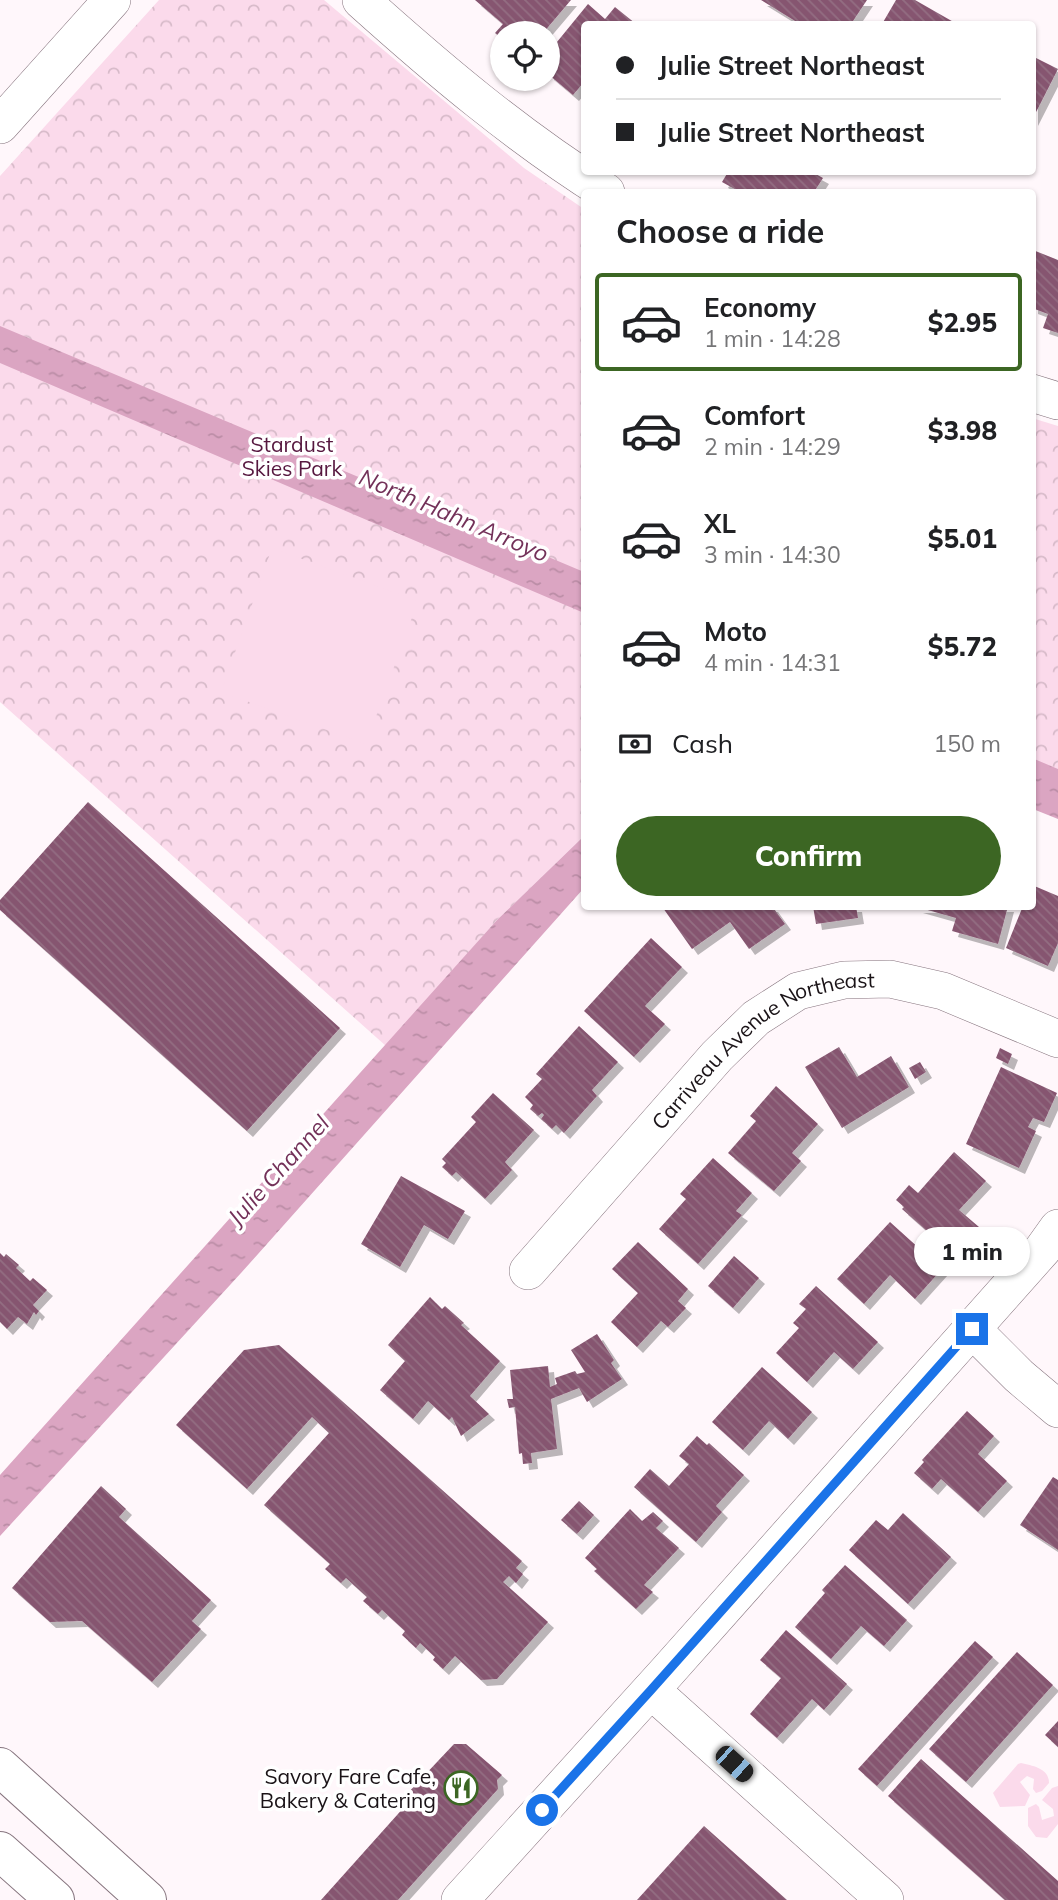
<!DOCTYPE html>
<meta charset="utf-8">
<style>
:root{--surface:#fff;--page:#f2f2f2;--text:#202124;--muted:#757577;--line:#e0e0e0;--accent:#3c6623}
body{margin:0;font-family:Mulish,sans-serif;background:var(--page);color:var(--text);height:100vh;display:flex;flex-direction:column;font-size:26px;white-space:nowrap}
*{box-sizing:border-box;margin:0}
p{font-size:23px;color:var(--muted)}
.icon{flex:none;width:38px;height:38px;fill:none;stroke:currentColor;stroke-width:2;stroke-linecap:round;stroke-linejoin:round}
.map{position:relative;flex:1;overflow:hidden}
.side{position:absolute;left:581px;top:189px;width:455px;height:721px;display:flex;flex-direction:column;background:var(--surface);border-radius:7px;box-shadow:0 2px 5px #0004}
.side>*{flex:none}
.banner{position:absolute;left:581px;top:21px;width:455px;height:154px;border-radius:7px;box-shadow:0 2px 5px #0004;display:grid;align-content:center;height:154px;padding:0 35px;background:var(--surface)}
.fabs{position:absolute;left:490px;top:21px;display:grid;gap:14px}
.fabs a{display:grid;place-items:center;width:70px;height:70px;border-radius:50%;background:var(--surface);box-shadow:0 2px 5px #0004;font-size:35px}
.end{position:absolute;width:32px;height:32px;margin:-16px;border:9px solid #1a73e8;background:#fff;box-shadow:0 0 0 4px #fff}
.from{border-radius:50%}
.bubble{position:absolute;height:49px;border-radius:24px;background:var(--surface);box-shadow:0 2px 5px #0004;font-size:23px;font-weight:800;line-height:49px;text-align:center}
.car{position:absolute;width:21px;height:42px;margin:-21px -10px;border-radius:9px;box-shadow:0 0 5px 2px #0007;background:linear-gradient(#222 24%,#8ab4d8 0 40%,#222 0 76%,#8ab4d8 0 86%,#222 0)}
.banner b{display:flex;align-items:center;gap:24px;height:66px;font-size:26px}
.banner b+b{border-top:2px solid var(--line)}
.banner i{width:18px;height:18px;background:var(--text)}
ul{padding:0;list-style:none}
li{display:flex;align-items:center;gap:21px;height:98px;margin:0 14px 10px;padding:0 21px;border:4px solid transparent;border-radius:7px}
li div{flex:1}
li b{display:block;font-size:26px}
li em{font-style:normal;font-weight:800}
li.selected{border-color:var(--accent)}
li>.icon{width:63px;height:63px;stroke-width:1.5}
h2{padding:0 35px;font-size:32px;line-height:84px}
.pay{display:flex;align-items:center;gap:18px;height:77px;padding:0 35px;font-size:26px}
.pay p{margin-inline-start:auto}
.button{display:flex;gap:14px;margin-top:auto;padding:14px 35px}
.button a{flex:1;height:80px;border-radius:42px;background:var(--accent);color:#fff;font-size:28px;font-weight:800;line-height:80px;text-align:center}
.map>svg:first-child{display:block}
.park{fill:url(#park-crowns)}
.garden{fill:#fbdaeb}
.water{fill:url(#water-ripples)}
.building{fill:url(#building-back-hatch);filter:url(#shadow)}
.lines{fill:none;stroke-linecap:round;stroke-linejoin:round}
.minor-casing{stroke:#87757f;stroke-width:38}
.major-casing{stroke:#87757f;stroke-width:40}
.minor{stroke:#fff;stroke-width:37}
.major{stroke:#fff;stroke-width:38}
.route{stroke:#1a73e8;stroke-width:9}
.labels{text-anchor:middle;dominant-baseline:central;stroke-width:7;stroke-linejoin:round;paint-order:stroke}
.park-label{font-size:21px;fill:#56173f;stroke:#fff}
.street-label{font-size:21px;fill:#1a1317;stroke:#fff}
.poi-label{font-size:21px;fill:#1a1317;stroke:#fff;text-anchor:end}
.water-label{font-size:23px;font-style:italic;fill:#733159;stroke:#fff}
</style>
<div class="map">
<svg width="1058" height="1900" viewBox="0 0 1058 1900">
<defs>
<pattern id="park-crowns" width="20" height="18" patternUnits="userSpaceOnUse" patternTransform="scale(1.75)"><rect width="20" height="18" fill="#fbdaeb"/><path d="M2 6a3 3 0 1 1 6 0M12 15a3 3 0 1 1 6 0" fill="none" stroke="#d7bac9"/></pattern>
<pattern id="water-ripples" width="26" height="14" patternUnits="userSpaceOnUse" patternTransform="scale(1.75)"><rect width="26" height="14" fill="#dba5c2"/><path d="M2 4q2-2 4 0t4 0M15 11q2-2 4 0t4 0" fill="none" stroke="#bb8da6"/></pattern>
<pattern id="building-back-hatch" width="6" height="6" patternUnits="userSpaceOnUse" patternTransform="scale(1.75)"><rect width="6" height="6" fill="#865570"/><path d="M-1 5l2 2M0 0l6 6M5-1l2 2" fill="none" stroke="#936e82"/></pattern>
<filter id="shadow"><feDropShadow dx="6" dy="6" stdDeviation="0" flood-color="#0004"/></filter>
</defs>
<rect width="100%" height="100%" fill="#fff7fb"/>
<path class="park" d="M 159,0 L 324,0 L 524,168 L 584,209 L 584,836 L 497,920 L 386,1046 L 0,702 L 0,176 Z
M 1032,418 L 1058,426 L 1058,769 L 1033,765 Z"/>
<path class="garden" d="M 272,548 L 418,601 L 366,744 L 221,692 Z
M 1021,1763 C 1033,1766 1049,1768 1049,1783 L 1042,1791 L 1036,1793 L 1033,1789 L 1034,1779 L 1027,1776 L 1020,1782 L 1030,1795 L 1025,1806 L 1000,1807 L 993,1793 L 1018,1764 Z
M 1058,1786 L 1058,1824 L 1047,1838 L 1036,1837 L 1028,1826 L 1028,1808 L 1036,1804 L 1039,1807 L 1042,1820 L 1054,1816 L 1053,1809 L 1042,1800 L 1052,1788 Z"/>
<path class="water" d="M 0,326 L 584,572 L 584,613 L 0,363 Z
M 1032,758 L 1058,769 L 1058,819 L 1033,809 Z
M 584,836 L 584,888 L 241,1273 L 0,1536 L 0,1475 L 497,920 Z"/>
<path class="building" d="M 475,0 L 571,0 L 543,33 L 502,33 L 502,39 L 495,33 L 503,24 Z
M 761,0 L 867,0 L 851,24 L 800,24 Z
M 896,0 L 915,0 L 957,24 L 882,24 Z
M 588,4 L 605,19 L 615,7 L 636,24 L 584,24 L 584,82 L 573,95 L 548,74 L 548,53 Z
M 1032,56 L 1058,69 L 1032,120 Z
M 728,172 L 812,172 L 823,178 L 814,192 L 740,192 L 722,182 Z
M 1033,250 L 1058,260 L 1058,333 L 1043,328 L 1048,314 L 1032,308 Z
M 88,802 L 340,1028 L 247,1131 L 0,910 L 0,900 Z
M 1032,885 L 1058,896 L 1058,943 L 1048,966 L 1006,948 L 1023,906 L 1032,906 Z
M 665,906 L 772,906 L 785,924 L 749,949 L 730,922 L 692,949 L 663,908 Z
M 813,906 L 856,906 L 858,918 L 816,924 Z
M 1008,906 L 998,944 L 952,931 L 956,918 L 917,907 Z
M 651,938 L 682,967 L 645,1006 L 665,1024 L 634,1057 L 584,1011 Z
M 579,1026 L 618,1062 L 592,1090 L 597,1096 L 564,1133 L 556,1125 L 552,1129 L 541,1119 L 544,1115 L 542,1113 L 538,1116 L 530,1109 L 533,1105 L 525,1097 L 542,1079 L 536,1074 Z
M 839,1047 L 857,1077 L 891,1056 L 909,1087 L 842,1128 L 805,1067 Z
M 1000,1048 L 1012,1054 L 1008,1064 L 996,1058 Z
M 920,1062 L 926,1072 L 915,1079 L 909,1068 Z
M 1001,1067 L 1057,1093 L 1044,1122 L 1033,1118 L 1028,1127 L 1036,1131 L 1019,1168 L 966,1144 Z
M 776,1086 L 818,1124 L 792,1153 L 801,1161 L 774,1191 L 728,1153 L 756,1121 L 750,1116 Z
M 493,1093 L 534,1130 L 505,1162 L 512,1170 L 485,1199 L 456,1172 L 452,1176 L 442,1167 L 446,1163 L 442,1159 L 476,1122 L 471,1117 Z
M 954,1152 L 986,1181 L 959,1210 L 979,1227 L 954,1255 L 902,1209 L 904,1207 L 896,1200 L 909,1185 L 918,1193 Z
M 713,1158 L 752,1193 L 736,1211 L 742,1215 L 698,1264 L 659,1229 L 686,1199 L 680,1194 Z
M 401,1176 L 465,1211 L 448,1239 L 424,1225 L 400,1267 L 361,1244 Z
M 890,1222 L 942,1269 L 915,1299 L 890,1275 L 864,1304 L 837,1279 Z
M 638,1242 L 688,1289 L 678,1301 L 686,1308 L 668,1327 L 661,1321 L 637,1347 L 611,1322 L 638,1293 L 612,1269 Z
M 0,1253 L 4,1257 L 6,1254 L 19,1265 L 16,1268 L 30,1281 L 33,1278 L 47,1290 L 33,1305 L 39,1311 L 36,1315 L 34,1312 L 27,1324 L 18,1317 L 7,1329 L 0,1322 Z
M 734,1256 L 759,1278 L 733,1308 L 708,1286 Z
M 816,1286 L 878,1342 L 853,1369 L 834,1352 L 807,1382 L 776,1353 L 799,1328 L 793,1323 L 806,1309 L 799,1304 Z
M 430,1297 L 442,1309 L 445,1306 L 464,1323 L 461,1325 L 500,1361 L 470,1396 L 489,1414 L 461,1436 L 452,1417 L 449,1420 L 428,1401 L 413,1419 L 380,1390 L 405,1361 L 388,1345 Z
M 597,1334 L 614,1360 L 611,1363 L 622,1379 L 587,1402 L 579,1388 L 551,1399 L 557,1449 L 531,1453 L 532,1463 L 523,1464 L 522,1453 L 519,1454 L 515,1407 L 509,1408 L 507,1399 L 513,1399 L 510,1370 L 548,1366 L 550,1387 L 557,1384 L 555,1378 L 575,1371 L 577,1374 L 585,1372 L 571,1350 Z
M 279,1345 L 522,1561 L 516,1568 L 523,1574 L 516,1583 L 509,1576 L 503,1582 L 548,1622 L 497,1679 L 481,1680 L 455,1656 L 443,1669 L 433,1660 L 435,1657 L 420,1643 L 416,1648 L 402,1635 L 405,1631 L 382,1610 L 378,1614 L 363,1601 L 367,1597 L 346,1578 L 341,1583 L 325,1569 L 330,1564 L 264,1505 L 329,1433 L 312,1417 L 247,1489 L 176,1425 L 244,1350 Z
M 762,1367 L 812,1412 L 788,1439 L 769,1421 L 743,1450 L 712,1422 Z
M 967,1411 L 994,1436 L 978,1454 L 1007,1481 L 978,1512 L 941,1479 L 932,1489 L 914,1473 L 924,1462 L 922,1460 Z
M 697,1436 L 707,1445 L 709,1443 L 744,1475 L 716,1506 L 722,1512 L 696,1542 L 634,1487 L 650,1469 L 669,1486 L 689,1464 L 679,1456 Z
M 1053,1477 L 1058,1480 L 1058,1550 L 1020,1525 Z
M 101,1486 L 126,1509 L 119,1517 L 211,1600 L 192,1621 L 201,1629 L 152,1682 L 82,1621 L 50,1622 L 12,1588 Z
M 579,1501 L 594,1515 L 577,1534 L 561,1520 Z
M 630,1509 L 642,1521 L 653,1512 L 663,1521 L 656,1528 L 679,1548 L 644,1585 L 653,1592 L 636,1609 L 594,1571 L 597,1569 L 585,1558 Z
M 903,1513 L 951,1557 L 908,1604 L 849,1550 L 876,1520 L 888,1530 Z
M 845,1565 L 907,1620 L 884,1646 L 861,1626 L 831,1659 L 795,1627 L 825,1593 L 822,1590 Z
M 786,1630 L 847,1684 L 824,1710 L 812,1699 L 777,1738 L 750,1714 L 781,1678 L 760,1660 Z
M 975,1641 L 993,1657 L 877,1786 L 858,1769 Z
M 1017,1652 L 1053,1685 L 966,1782 L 929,1749 Z
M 1058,1721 L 1058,1747 L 1045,1735 Z
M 454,1744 L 466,1744 L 502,1775 L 497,1780 L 498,1789 L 398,1900 L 321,1900 L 406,1805 L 405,1796 Z
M 921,1759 L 1058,1881 L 1058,1900 L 1005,1900 L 888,1796 Z
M 704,1826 L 787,1900 L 637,1900 Z"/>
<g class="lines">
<defs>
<g id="minor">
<path d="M 361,0 C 439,70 517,136 606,192"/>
<path d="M 0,125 L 112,0"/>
<path d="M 1032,393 L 1058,401"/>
<path id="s1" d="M 528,1271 L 717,1056 L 756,1018 L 798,991 L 844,980 L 890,979 L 943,991 L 1058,1039"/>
<path d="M 972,1329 L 1019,1376 L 1058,1409"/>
<path d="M 651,1690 L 885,1900"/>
<path d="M 460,1900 L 666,1673 L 1043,1249 L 1058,1228"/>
</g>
<path id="major" d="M 0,1767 L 147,1900
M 0,1851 L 55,1900"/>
</defs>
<use href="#minor" class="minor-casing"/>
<use href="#major" class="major-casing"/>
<use href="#minor" class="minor"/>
<use href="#major" class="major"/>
</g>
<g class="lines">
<path class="route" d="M 542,1810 L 651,1690 L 972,1329"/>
</g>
<defs>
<symbol id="restaurant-ring" viewBox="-11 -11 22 22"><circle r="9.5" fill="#fff" stroke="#3c6623" stroke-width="1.5"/><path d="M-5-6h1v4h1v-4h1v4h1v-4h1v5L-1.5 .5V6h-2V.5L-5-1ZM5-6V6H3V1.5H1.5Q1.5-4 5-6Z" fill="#3c6623"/></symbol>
</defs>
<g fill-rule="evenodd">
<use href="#restaurant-ring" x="442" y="1769" width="38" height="38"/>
</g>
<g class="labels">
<g class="park-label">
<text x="292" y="444">Stardust<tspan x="292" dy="24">Skies Park</tspan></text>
</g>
<g class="street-label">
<text stroke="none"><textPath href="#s1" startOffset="331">Carriveau Avenue Northeast</textPath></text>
</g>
<g class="poi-label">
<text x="436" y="1776">Savory Fare Cafe,<tspan x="436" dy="24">Bakery &amp; Catering</tspan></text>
</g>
<g class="water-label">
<text transform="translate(454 515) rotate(23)">North Hahn Arroyo</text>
<text transform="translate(278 1170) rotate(-48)">Julie Channel</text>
</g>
</g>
</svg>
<div class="fabs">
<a><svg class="icon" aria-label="locate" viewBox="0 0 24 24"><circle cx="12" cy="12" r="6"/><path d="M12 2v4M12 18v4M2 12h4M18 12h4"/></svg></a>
</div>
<i class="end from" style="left:542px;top:1810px"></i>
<i class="end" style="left:972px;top:1329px"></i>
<div class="bubble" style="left:914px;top:1227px;width:116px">1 min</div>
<i class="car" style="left:734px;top:1764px;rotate:132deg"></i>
<div class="banner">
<b><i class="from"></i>Julie Street Northeast</b>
<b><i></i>Julie Street Northeast</b>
</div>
<section class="side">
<h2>Choose a ride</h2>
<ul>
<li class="selected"><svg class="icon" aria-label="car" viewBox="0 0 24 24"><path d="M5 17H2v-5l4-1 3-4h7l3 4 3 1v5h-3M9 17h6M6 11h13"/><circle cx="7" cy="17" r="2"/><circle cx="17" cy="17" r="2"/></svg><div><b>Economy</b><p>1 min · 14:28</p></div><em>$2.95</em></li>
<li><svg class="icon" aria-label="car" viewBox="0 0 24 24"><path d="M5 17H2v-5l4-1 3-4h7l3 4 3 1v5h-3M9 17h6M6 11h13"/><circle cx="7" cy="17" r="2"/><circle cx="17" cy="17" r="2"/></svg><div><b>Comfort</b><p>2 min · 14:29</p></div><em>$3.98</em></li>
<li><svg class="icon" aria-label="car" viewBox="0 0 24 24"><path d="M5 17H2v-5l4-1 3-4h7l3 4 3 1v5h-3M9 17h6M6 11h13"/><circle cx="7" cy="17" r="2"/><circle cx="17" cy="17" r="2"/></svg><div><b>XL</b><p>3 min · 14:30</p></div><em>$5.01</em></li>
<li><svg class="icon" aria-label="car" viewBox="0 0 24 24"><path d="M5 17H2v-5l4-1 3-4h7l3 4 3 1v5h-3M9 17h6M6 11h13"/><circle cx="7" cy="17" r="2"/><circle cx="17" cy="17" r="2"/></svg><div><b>Moto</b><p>4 min · 14:31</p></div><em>$5.72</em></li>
</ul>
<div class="pay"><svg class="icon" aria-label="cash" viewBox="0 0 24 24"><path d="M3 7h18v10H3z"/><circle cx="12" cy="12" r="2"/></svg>Cash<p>150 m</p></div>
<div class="button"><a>Confirm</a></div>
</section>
</div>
